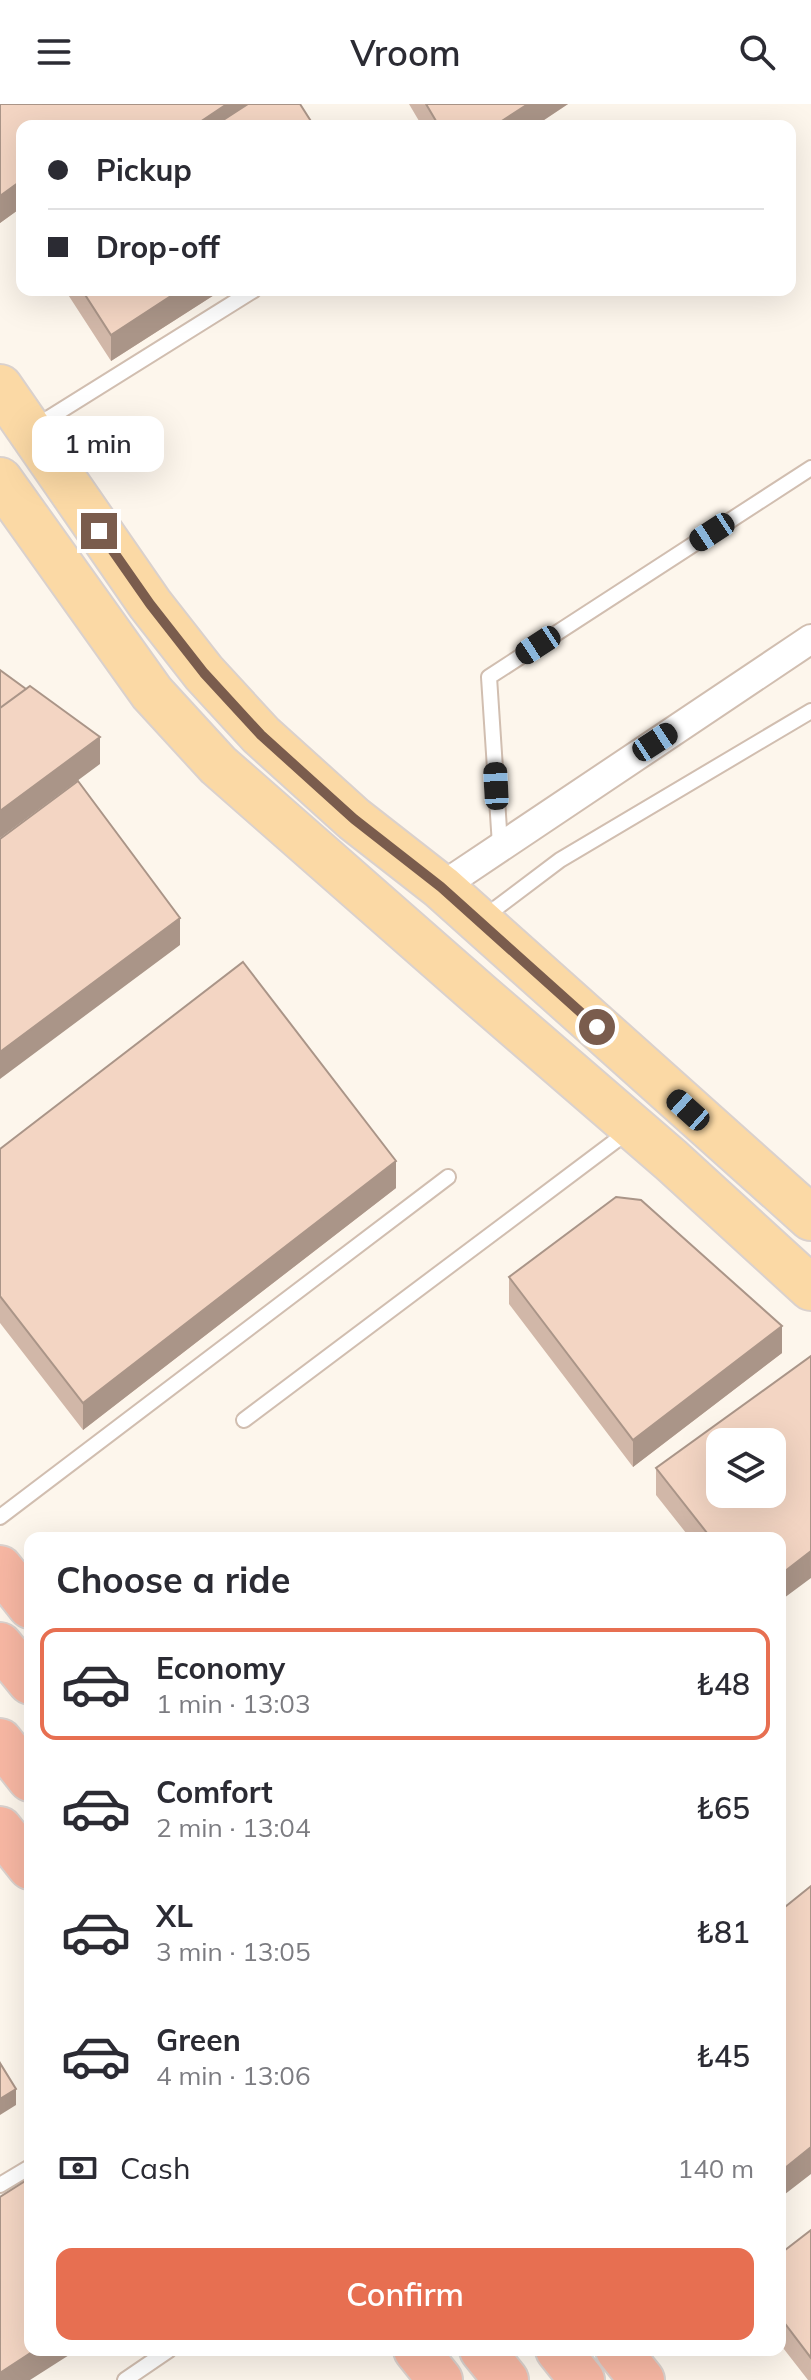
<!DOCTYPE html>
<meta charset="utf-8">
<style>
:root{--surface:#fff;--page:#f7f7f7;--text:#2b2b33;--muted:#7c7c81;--line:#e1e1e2;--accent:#e76f51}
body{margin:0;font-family:Mulish,sans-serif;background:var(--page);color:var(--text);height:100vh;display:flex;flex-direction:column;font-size:30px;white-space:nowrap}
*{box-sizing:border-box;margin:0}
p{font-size:26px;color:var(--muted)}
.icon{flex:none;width:44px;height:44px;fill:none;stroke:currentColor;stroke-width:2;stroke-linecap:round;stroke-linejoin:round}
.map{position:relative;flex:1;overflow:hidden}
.drawer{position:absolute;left:24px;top:1428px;width:762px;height:824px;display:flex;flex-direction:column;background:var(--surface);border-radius:16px;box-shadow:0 8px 32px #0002}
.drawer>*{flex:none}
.top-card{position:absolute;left:16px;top:16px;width:780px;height:176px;border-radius:16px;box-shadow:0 8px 32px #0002;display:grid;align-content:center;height:176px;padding:0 32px;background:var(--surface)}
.buttons{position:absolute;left:706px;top:1324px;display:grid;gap:16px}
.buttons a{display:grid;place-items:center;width:80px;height:80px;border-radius:16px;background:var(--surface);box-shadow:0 8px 32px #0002;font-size:40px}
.end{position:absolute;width:36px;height:36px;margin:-18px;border:10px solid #7a5c4d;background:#fff;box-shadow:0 0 0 4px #fff}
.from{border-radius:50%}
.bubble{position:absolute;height:56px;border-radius:16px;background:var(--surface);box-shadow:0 8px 32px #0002;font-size:26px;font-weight:600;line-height:56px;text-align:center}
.car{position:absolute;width:24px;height:48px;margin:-24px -12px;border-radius:10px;box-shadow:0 0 6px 2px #0007;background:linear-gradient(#222 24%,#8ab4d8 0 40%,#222 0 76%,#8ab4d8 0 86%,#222 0)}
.top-card b{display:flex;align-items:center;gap:28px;height:76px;font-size:30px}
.top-card b+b{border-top:2px solid var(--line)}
.top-card i{width:20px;height:20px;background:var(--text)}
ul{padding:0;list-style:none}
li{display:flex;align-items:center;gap:24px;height:112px;margin:0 16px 12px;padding:0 16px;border:4px solid transparent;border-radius:16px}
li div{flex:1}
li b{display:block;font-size:30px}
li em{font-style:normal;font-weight:600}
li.active{border-color:var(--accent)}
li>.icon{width:72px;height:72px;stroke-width:1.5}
h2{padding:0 32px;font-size:36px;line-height:96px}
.pay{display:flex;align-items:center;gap:20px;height:88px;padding:0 32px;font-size:30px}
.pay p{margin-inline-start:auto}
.action{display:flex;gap:16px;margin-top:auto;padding:16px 32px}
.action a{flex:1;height:92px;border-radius:16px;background:var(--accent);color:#fff;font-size:32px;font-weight:600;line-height:92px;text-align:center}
header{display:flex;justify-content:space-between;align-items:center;height:104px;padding:0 32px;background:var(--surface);font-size:36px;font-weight:600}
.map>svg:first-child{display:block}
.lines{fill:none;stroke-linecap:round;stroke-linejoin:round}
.lane-casing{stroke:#d1beb0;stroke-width:18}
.street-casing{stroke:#d1beb0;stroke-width:32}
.primary-casing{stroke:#dad1cd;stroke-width:48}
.highway-casing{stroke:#dad1cd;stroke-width:48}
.lane{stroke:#fff;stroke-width:14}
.street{stroke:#fff;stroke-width:28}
.primary{stroke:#fbd9a5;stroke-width:44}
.highway{stroke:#f7b7a3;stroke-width:44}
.wall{fill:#d1b7a8}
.shaded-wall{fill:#aa9588}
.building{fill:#f3d5c3;stroke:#aa9588;stroke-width:2;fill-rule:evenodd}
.route{stroke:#7a5c4d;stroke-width:10}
</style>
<header><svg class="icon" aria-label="menu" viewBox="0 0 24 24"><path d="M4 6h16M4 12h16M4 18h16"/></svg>Vroom<svg class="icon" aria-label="search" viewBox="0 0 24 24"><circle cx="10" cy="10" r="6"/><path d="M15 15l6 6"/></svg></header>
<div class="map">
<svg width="811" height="2276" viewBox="0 0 811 2276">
<rect width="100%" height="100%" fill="#fdf6ec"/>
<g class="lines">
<defs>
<path id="lane" d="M 33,324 L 254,186
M 500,741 L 489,573 L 811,364
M 483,814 L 560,756 L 811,607
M 244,1316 L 630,1026
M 0,1413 L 448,1073
M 0,2081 L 30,2063
M 125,2276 L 169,2246"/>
<path id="street" d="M 441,783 L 811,535"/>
<path id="primary" d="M 0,283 L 150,500 L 204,569 L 261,631 L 354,715 L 441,783 L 811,1114
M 0,376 L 152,589 L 218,661 L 480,891 L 671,1056 L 811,1184"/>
<path id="highway" d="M 0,1464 L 30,1502
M 0,1541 L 30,1578
M 0,1637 L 30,1675
M 0,1725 L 30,1763
M 416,2246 L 440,2276
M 482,2246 L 506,2276
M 558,2246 L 582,2276
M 618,2246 L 642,2276"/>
</defs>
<use href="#lane" class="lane-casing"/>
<use href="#street" class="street-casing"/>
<use href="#primary" class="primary-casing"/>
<use href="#highway" class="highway-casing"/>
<use href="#lane" class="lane"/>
<use href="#street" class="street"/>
<use href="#primary" class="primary"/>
<use href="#highway" class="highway"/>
</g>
<path class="wall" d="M 0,0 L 22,22 L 22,113 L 18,106 L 0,119 Z
M 409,0 L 568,0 L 535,22 L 422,22 Z
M 65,186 L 222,186 L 111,257 Z
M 0,1045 L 396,1084 L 83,1326 L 0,1219 Z
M 509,1173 L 782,1249 L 633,1363 L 509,1200 Z
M 656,1364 L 780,1434 L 690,1434 L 656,1391 Z
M 811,2126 L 811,2276 L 808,2276 L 780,2240 L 780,2150 Z"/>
<path class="shaded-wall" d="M 227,0 L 268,0 L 234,22 L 194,22 Z
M 528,0 L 568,0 L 535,22 L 494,22 Z
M 18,79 L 18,106 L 0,119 L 0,92 Z
M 180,186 L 222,186 L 111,257 L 111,231 Z
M 100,633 L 100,660 L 0,734 L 0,707 Z
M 180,814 L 180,841 L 0,975 L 0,948 Z
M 396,1057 L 396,1084 L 83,1326 L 83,1299 Z
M 782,1222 L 782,1249 L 633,1363 L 633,1336 Z
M 811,1447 L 811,1474 L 780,1497 L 780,1471 Z
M 16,1985 L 16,2001 L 0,2011 L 0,1995 Z
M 811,2043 L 811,2070 L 780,2094 L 780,2068 Z
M 35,2246 L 77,2246 L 30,2276 L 0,2276 L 0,2269 Z"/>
<path class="building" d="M 0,0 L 227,0 L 194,22 L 22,22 L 22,86 L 18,79 L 0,92 Z
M 248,0 L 300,0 L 314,22 L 214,22 Z
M 426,0 L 528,0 L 494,22 L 439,22 Z
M 82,186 L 180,186 L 111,231 Z
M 0,566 L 26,585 L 0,604 Z
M 30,582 L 100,633 L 0,707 L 0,604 Z
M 78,677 L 180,814 L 0,948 L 0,735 Z
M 243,858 L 396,1057 L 83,1299 L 0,1192 L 0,1045 Z
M 616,1093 L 641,1096 L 782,1222 L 633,1336 L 509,1173 Z
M 811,1252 L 811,1447 L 780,1471 L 780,1434 L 711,1434 L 656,1364 ZM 720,1338 L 772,1338 L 772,1390 L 720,1390 Z
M 811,1782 L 811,2043 L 780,2068 L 780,1807 Z
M 0,1959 L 16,1985 L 0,1995 Z
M 30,2074 L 30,2246 L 35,2246 L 0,2269 L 0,2093 Z
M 811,2126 L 811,2254 L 780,2213 L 780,2150 Z"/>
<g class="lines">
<path class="route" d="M 99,427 L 150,500 L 204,569 L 261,631 L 354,715 L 441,783 L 597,923"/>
</g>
</svg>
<div class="buttons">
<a><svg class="icon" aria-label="layers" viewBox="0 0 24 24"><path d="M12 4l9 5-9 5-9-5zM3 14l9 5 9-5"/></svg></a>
</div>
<i class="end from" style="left:597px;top:923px"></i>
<i class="end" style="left:99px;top:427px"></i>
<div class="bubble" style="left:32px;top:312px;width:132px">1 min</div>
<i class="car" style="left:712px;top:428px;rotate:237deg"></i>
<i class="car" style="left:538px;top:541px;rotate:237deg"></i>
<i class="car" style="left:655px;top:638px;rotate:57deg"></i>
<i class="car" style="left:496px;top:682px;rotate:357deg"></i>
<i class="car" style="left:688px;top:1006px;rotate:312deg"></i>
<div class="top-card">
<b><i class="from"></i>Pickup</b>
<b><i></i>Drop-off</b>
</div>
<section class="drawer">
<h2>Choose a ride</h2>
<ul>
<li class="active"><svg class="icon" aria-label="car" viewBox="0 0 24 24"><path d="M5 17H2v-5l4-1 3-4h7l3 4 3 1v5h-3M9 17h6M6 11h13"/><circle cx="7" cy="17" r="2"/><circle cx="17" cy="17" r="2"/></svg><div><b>Economy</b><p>1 min · 13:03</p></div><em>₺48</em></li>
<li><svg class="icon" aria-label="car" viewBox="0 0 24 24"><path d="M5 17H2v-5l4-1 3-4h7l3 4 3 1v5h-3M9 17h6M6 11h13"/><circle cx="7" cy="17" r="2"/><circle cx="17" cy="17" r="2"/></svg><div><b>Comfort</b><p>2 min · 13:04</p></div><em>₺65</em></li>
<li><svg class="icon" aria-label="car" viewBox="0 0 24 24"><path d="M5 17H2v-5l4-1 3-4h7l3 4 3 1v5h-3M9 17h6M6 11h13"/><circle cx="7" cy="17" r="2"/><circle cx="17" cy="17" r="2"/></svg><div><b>XL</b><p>3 min · 13:05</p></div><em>₺81</em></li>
<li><svg class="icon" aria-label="car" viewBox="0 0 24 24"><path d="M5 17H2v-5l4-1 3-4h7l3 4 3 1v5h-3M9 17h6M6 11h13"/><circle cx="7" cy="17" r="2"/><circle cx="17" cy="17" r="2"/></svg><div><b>Green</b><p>4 min · 13:06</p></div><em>₺45</em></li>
</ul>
<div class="pay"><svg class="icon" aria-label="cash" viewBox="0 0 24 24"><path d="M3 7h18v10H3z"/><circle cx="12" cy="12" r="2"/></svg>Cash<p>140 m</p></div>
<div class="action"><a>Confirm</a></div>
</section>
</div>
